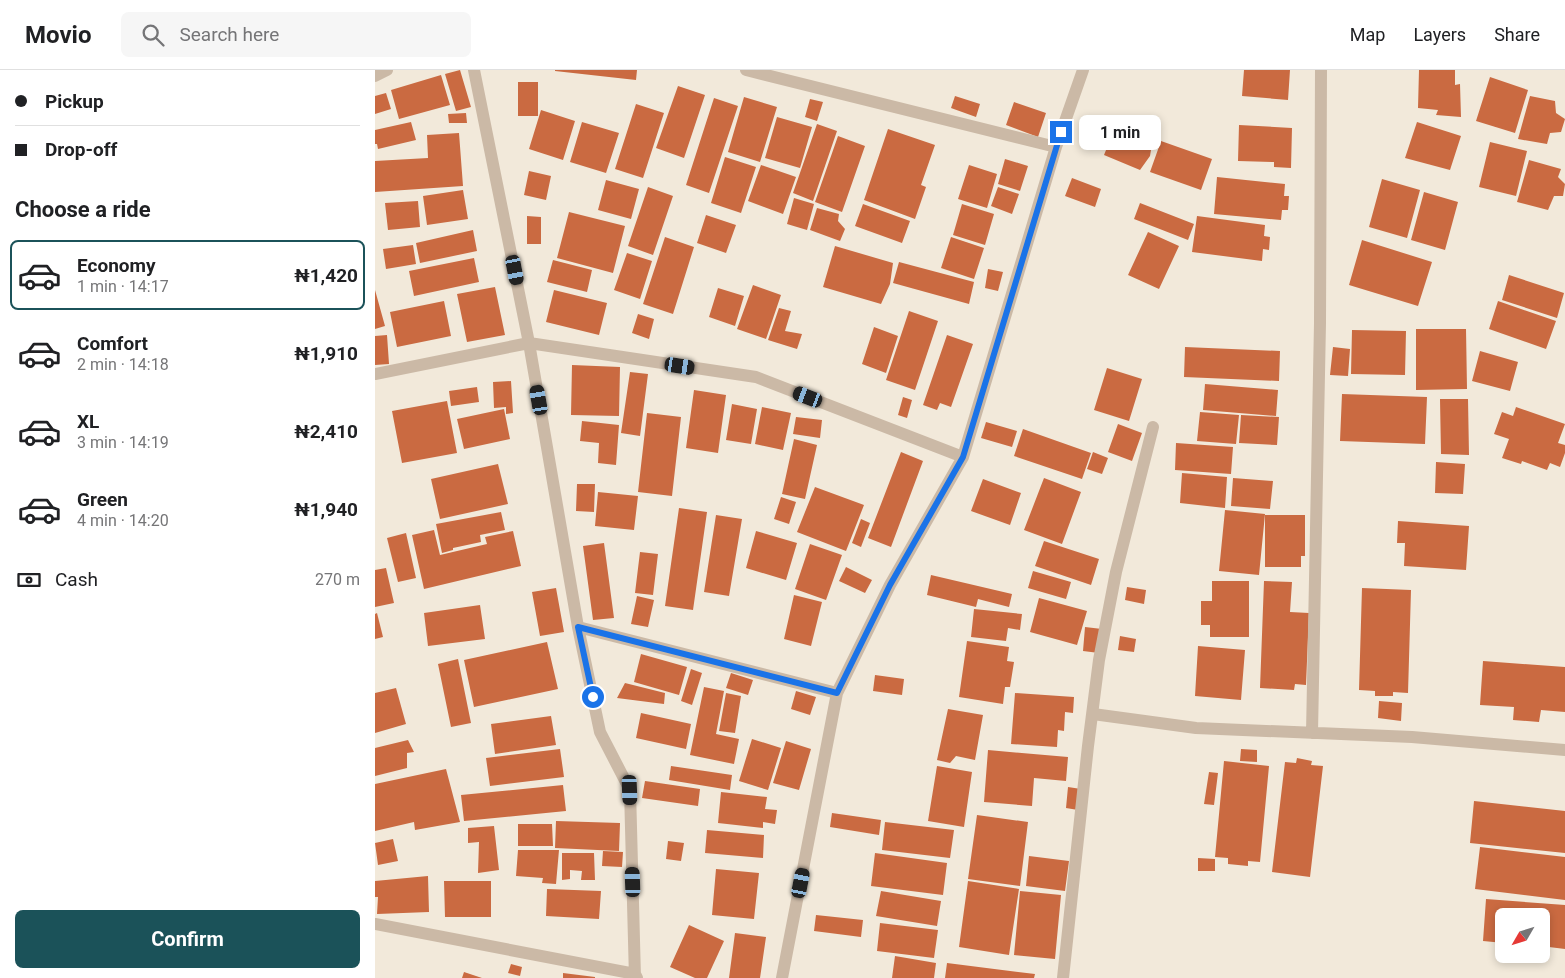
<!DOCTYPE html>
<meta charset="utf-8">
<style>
:root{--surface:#fff;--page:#f6f6f6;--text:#202124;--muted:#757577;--line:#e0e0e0;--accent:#1b5259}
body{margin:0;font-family:Roboto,sans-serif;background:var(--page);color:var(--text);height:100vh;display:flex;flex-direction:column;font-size:19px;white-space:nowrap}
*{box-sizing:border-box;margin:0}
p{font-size:16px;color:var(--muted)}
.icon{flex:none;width:28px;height:28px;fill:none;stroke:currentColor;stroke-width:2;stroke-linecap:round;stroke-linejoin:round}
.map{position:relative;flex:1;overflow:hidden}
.panel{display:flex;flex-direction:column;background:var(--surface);width:375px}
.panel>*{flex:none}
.guide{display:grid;align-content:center;height:110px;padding:0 15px;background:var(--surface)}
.needle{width:32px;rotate:231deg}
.fabs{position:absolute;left:1120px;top:838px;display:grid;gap:10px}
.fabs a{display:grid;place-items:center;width:55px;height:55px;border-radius:8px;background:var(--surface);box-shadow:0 2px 8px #0003;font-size:25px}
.end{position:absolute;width:22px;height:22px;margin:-11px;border:6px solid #1a73e8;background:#fff;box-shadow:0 0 0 2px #fff}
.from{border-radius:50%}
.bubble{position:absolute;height:35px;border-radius:8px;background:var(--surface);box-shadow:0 2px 8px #0003;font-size:16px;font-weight:700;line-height:35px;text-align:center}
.car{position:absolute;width:15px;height:30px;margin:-15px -8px;border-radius:6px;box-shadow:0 0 4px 1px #0007;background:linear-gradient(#222 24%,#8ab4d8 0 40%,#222 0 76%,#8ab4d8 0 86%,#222 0)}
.guide b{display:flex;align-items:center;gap:18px;height:48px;font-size:19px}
.guide b+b{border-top:1px solid var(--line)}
.guide i{width:12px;height:12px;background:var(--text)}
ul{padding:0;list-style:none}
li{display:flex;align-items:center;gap:15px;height:70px;margin:0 10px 8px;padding:0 5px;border:2px solid transparent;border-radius:8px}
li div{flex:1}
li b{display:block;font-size:19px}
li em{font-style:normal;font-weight:700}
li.current{border-color:var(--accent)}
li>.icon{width:45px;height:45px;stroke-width:1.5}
h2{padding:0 15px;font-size:22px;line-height:60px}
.pay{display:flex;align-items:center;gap:12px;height:55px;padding:0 15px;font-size:19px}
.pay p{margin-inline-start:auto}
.primary-button{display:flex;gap:10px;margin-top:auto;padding:10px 15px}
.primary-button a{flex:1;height:58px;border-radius:8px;background:var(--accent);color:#fff;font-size:20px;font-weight:700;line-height:58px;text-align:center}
header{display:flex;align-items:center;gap:30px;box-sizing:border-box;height:70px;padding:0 25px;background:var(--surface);border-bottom:1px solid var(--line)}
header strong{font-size:24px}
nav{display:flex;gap:28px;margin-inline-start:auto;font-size:18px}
.search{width:350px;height:45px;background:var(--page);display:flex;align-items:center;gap:12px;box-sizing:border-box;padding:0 18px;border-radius:8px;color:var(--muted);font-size:19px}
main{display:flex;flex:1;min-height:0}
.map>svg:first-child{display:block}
.building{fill:#ca6a41}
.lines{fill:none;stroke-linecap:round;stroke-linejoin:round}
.minor{stroke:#cbb9a6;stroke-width:12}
.route{stroke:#1a73e8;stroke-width:6}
</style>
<header>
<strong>Movio</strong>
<div class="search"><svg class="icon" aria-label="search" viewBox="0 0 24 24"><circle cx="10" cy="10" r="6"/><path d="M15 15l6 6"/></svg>Search here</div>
<nav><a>Map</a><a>Layers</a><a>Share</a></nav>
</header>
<main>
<section class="panel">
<div class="guide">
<b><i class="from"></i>Pickup</b>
<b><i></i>Drop-off</b>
</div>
<h2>Choose a ride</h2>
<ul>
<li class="current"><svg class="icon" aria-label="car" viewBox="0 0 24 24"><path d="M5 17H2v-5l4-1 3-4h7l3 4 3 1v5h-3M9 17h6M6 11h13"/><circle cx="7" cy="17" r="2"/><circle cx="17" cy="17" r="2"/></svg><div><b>Economy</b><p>1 min · 14:17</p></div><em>₦1,420</em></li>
<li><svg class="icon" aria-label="car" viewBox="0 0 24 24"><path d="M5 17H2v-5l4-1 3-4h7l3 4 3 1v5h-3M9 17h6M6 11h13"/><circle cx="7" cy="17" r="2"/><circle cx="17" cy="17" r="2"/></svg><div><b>Comfort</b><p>2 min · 14:18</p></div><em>₦1,910</em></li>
<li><svg class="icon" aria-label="car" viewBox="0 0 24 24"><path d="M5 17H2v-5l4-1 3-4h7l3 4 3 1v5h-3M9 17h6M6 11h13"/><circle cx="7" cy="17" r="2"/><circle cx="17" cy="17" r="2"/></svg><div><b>XL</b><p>3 min · 14:19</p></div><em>₦2,410</em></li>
<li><svg class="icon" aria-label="car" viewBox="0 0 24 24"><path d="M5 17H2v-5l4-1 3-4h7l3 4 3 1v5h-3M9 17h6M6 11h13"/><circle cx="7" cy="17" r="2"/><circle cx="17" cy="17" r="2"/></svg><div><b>Green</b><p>4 min · 14:20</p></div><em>₦1,940</em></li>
</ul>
<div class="pay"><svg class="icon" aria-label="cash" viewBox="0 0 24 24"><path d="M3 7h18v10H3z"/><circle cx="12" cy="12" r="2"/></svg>Cash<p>270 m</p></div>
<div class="primary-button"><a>Confirm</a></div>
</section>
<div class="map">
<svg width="1190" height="908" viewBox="0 0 1190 908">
<rect width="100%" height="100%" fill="#f2e9da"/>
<path class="building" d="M 85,0 L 96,37 L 81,41 L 70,4 Z
M 180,0 L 262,0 L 261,10 L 180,1 Z
M 869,0 L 915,0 L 913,30 L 867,26 Z
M 1044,0 L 1080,0 L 1080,15 L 1085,14 L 1086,47 L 1061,45 L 1063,40 L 1043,38 Z
M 66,5 L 75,35 L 24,49 L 16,20 Z
M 1115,7 L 1153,20 L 1140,63 L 1101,51 Z
M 143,12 L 163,12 L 163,46 L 143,46 Z
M 303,16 L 330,25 L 309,88 L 281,78 Z
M 11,23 L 16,39 L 0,44 L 0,26 Z
M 580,26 L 605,34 L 601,47 L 576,38 Z
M 1155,26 L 1180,31 L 1181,43 L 1190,49 L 1186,62 L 1175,63 L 1172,74 L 1143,69 Z
M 369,27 L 402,37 L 385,92 L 353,82 Z
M 339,28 L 363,36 L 334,123 L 311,115 Z
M 435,29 L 448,32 L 442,51 L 430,47 Z
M 639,32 L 671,43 L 663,67 L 631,55 Z
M 261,34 L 289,43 L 268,108 L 240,99 Z
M 166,40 L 200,51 L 188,90 L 154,79 Z
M 91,43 L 92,53 L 74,53 L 73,44 Z
M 402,47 L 437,57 L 425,98 L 390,88 Z
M 36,52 L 41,70 L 3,79 L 2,74 L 0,74 L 0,60 Z
M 207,52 L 244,63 L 231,103 L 195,92 Z
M 1042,52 L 1086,66 L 1075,100 L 1030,88 Z
M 742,53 L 778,68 L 775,86 L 765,100 L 729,85 Z
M 442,54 L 462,61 L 438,131 L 418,123 Z
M 864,55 L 917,58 L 916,98 L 899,97 L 899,92 L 863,91 Z
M 513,59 L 560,75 L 546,115 L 551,117 L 540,149 L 489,130 Z
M 84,63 L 88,116 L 0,122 L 0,91 L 53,88 L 52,65 Z
M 463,66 L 490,76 L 467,142 L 440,132 Z
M 786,71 L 837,89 L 826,120 L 775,102 Z
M 1115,72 L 1152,81 L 1141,126 L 1104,117 Z
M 350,87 L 381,97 L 366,143 L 336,133 Z
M 630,89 L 653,96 L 645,121 L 623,114 Z
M 1154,90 L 1186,99 L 1183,107 L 1190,114 L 1188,126 L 1179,126 L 1173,140 L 1142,132 Z
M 386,95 L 421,107 L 408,144 L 373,131 Z
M 594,95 L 622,104 L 612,138 L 583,129 Z
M 154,101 L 176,106 L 171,130 L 149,125 Z
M 842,107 L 910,114 L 909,126 L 914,126 L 913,140 L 907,140 L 906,150 L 839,144 Z
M 697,108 L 726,119 L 720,137 L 690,126 Z
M 1007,109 L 1045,120 L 1032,168 L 994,157 Z
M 231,110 L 264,119 L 256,149 L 223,140 Z
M 273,117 L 298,126 L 278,185 L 253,176 Z
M 623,117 L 644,124 L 637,144 L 616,136 Z
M 88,120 L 93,149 L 52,155 L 48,126 Z
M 1049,122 L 1083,132 L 1070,180 L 1036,170 Z
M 419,128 L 439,134 L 432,160 L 412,154 Z
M 43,131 L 45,157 L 13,160 L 10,133 Z
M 765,133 L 819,154 L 813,170 L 759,149 Z
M 488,134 L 535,151 L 527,173 L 480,156 Z
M 587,134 L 619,144 L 610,175 L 578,165 Z
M 442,138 L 464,144 L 463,151 L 470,159 L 465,171 L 435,160 Z
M 194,142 L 250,156 L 238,203 L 182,188 Z
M 331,145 L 361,155 L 351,183 L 322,173 Z
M 152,146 L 166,147 L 166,174 L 152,174 Z
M 822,146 L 890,155 L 889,166 L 895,167 L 894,180 L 888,179 L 887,191 L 817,182 Z
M 98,160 L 102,181 L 45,193 L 41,173 Z
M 773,162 L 804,176 L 784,219 L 753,205 Z
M 290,167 L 319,177 L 298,244 L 268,234 Z
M 576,167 L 609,178 L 599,209 L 566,198 Z
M 987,170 L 1057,192 L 1043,236 L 974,215 Z
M 38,175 L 41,194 L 11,199 L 8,179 Z
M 460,176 L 518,193 L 515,214 L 506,234 L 448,217 Z
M 252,183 L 277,191 L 265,229 L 239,220 Z
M 99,188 L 104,212 L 39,226 L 34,201 Z
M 178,190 L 217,200 L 212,222 L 172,212 Z
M 524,192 L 599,212 L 594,234 L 518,213 Z
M 613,199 L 628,202 L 623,221 L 610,218 Z
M 1134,205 L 1189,223 L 1182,248 L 1127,230 Z
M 378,215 L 406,225 L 391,269 L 362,259 Z
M 120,217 L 130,265 L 92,272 L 82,224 Z
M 343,218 L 369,226 L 360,256 L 334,247 Z
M 0,220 L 10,256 L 0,259 Z
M 179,220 L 232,233 L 224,265 L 171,252 Z
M 69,231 L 76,266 L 22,277 L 15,242 Z
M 1123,231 L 1181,251 L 1171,279 L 1114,259 Z
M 404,238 L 416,241 L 410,261 L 427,264 L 422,279 L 393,270 Z
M 534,241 L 563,251 L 540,320 L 511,310 Z
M 263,244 L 279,249 L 274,269 L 257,263 Z
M 499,257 L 523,266 L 511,303 L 487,294 Z
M 1041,259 L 1091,259 L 1092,319 L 1041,320 Z
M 977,260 L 1031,261 L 1030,305 L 976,304 Z
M 12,265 L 14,294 L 0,295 L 0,266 Z
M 572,265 L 598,274 L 576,337 L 565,333 L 562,340 L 548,335 Z
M 810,277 L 905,281 L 904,311 L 809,307 Z
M 958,277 L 975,279 L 973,306 L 955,305 Z
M 1105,281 L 1143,292 L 1135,321 L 1097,311 Z
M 197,295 L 245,297 L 244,346 L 196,345 Z
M 732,298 L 767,309 L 754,351 L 719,340 Z
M 255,302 L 273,304 L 265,366 L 246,363 Z
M 136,311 L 138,343 L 131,344 L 131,337 L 119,338 L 118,312 Z
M 830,314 L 903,320 L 901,346 L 828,340 Z
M 102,317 L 104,332 L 76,336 L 74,321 Z
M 319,320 L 351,325 L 343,383 L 311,378 Z
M 967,324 L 1052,327 L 1050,374 L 965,371 Z
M 528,327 L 537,330 L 532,348 L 523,345 Z
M 1065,329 L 1093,329 L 1094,385 L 1066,384 Z
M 72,331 L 82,383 L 27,393 L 17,341 Z
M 357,334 L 382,339 L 376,374 L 351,370 Z
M 387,337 L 416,343 L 408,380 L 380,374 Z
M 1141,337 L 1190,354 L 1183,373 L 1190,375 L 1190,383 L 1185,397 L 1175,393 L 1172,400 L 1147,391 L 1146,394 L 1127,388 L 1134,369 L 1119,364 L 1127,342 L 1138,346 Z
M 129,339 L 135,369 L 89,379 L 82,349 Z
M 825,342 L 864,345 L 861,374 L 822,371 Z
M 272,343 L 306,347 L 297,426 L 263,422 Z
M 866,345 L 904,347 L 902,375 L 864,373 Z
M 421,347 L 447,350 L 445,368 L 418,364 Z
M 207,351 L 244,355 L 241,395 L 223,393 L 224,373 L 205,371 Z
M 611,352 L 642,361 L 637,377 L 606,368 Z
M 743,354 L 767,363 L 757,391 L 733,382 Z
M 648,359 L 716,383 L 707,409 L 639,386 Z
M 419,369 L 442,375 L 430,429 L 407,424 Z
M 801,373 L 858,377 L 856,404 L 800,400 Z
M 526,382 L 548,391 L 516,477 L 493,468 Z
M 718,382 L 733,388 L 727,404 L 712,399 Z
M 1061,392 L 1090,394 L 1088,424 L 1060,423 Z
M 123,394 L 133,434 L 65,449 L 56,409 Z
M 807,403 L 852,407 L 850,438 L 805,433 Z
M 669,408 L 706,422 L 687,474 L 649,460 Z
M 858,408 L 898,411 L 895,439 L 856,436 Z
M 608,409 L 646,423 L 635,455 L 596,441 Z
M 202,414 L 220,414 L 219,442 L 201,441 Z
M 440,417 L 489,435 L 471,481 L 422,462 Z
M 223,422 L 263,426 L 259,460 L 220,456 Z
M 406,427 L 421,432 L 414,454 L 399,449 Z
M 304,438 L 332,442 L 318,540 L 290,536 Z
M 850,440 L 890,444 L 884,505 L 844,501 Z
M 126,442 L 130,460 L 105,465 L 106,472 L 78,478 L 78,480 L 67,483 L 61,454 Z
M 341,445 L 367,449 L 354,526 L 329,522 Z
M 890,445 L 930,445 L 930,486 L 926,486 L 926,497 L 890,497 Z
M 486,449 L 495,453 L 486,477 L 477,473 Z
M 1023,451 L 1094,456 L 1091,500 L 1029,496 L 1030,473 L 1022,473 Z
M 59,460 L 65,485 L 112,474 L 110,467 L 138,461 L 146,496 L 49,519 L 37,465 Z
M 381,461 L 422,473 L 411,510 L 371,498 Z
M 31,463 L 41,508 L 23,512 L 12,468 Z
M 669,471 L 724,489 L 716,515 L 660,496 Z
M 229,473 L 239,548 L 218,550 L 208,476 Z
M 435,474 L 467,485 L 451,530 L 420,519 Z
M 265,482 L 283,484 L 278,525 L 260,523 Z
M 471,497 L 497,510 L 490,523 L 464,511 Z
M 11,498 L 19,533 L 0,537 L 0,500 Z
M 658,501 L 696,512 L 691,529 L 653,518 Z
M 556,505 L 637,524 L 634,537 L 603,529 L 601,537 L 552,525 Z
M 837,511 L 874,511 L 874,567 L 835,567 L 835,555 L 826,555 L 826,531 L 837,531 Z
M 889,511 L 917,512 L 915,542 L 934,543 L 931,615 L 920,614 L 919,620 L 885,618 Z
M 752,517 L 771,520 L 769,534 L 750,530 Z
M 181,518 L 189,562 L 165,566 L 157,522 Z
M 987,518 L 1036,520 L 1033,623 L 1018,622 L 1018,626 L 1000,626 L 1000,621 L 984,620 Z
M 419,525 L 447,532 L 436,576 L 409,569 Z
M 262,526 L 279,530 L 273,557 L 256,554 Z
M 664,528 L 712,541 L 702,575 L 655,562 Z
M 105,535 L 110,569 L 53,576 L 49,543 Z
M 599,539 L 647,544 L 645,560 L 633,558 L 631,571 L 596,567 Z
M 2,543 L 8,567 L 0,569 L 0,544 Z
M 710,557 L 727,559 L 724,583 L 708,581 Z
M 745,566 L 761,569 L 759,582 L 743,580 Z
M 592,571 L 634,577 L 632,591 L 639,592 L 635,617 L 630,617 L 628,634 L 584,627 Z
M 172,572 L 183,619 L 99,637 L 89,590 Z
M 823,576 L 870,580 L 866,630 L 820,626 Z
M 266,584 L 312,597 L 304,625 L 259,612 Z
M 83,589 L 96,653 L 76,657 L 63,594 Z
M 1108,591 L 1190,597 L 1190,642 L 1166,640 L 1164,652 L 1138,650 L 1139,637 L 1105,635 Z
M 316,599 L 327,603 L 317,635 L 306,631 Z
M 356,603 L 378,610 L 373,625 L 351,618 Z
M 500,605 L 529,609 L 527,625 L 498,621 Z
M 250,613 L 290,623 L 289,634 L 242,628 Z
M 329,617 L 349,621 L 341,664 L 364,669 L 359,694 L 315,685 Z
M 21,618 L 31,654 L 0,663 L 0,623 Z
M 421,621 L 441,627 L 435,645 L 416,639 Z
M 351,623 L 366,626 L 360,663 L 344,661 Z
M 640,623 L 699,627 L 698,643 L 690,642 L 689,661 L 683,660 L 682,677 L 636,674 Z
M 1004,631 L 1027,633 L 1026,651 L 1003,648 Z
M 573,639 L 608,645 L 600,690 L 581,686 L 575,693 L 562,690 Z
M 266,643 L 316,654 L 311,679 L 261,668 Z
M 176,646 L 181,675 L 120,684 L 116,654 Z
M 377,669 L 406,678 L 393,720 L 364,711 Z
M 33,670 L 39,682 L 32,683 L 32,698 L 0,706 L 0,678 Z
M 411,671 L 436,679 L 424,720 L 398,713 Z
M 185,679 L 189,707 L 115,716 L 111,688 Z
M 866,679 L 882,680 L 882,692 L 865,691 Z
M 613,680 L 693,687 L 691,711 L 659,708 L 657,736 L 609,732 Z
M 922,688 L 937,691 L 936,695 L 948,696 L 935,807 L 897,802 L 910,692 L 921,693 Z
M 849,691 L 894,696 L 885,792 L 873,791 L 873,796 L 853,794 L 853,788 L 840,787 Z
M 296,696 L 357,705 L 355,720 L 294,710 Z
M 562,696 L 597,702 L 589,757 L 553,751 Z
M 71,699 L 85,752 L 40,760 L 39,752 L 0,761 L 0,714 Z
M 834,702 L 843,703 L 839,735 L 829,734 Z
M 270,711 L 325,719 L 323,736 L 267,728 Z
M 188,715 L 191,741 L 89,751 L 86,725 Z
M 693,717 L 706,719 L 703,740 L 691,738 Z
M 346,722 L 392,727 L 390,739 L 402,740 L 400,754 L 388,752 L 388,758 L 343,753 Z
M 1099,731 L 1190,741 L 1190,783 L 1095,773 Z
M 457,743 L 506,750 L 504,765 L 455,757 Z
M 602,745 L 653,752 L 645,816 L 593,809 Z
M 181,751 L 245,753 L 244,781 L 180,778 Z
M 510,752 L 579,760 L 575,788 L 507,780 Z
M 143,754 L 177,754 L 178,776 L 143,776 Z
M 119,756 L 124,800 L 103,803 L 104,772 L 93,773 L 93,758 Z
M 332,760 L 389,765 L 388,788 L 330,783 Z
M 18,769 L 23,791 L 3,795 L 0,773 Z
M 293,771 L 309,773 L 306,791 L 291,789 Z
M 1105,777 L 1190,787 L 1190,830 L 1100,819 Z
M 143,780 L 184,780 L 181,814 L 167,813 L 168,808 L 141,806 Z
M 228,781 L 248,782 L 247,797 L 227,796 Z
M 187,783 L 219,783 L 220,810 L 206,810 L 207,801 L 195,800 L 195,809 L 187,810 Z
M 500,783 L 572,793 L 568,825 L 496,816 Z
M 654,786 L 694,791 L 690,821 L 651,816 Z
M 823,788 L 840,789 L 840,801 L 823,801 Z
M 341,799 L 384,803 L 379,849 L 337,845 Z
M 53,806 L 54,842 L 2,844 L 3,827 L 0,827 L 0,811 Z
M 69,811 L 116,811 L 116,847 L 70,847 Z
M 593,811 L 644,819 L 634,885 L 584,877 Z
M 172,819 L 226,821 L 224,849 L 171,846 Z
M 506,821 L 566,831 L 562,856 L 501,846 Z
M 645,821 L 686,825 L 680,889 L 639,885 Z
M 1111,829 L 1190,835 L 1190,879 L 1166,876 L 1166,846 L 1129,846 L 1129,873 L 1108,871 Z
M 441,845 L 488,850 L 486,867 L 439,861 Z
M 505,853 L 563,860 L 559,888 L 502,881 Z
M 314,855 L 349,871 L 332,908 L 320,908 L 295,897 Z
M 360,863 L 391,867 L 385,908 L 354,908 Z
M 520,886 L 561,893 L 559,908 L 517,908 Z
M 572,893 L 660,904 L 659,908 L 570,908 Z
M 136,894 L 147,897 L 145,906 L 133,903 Z
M 89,902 L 107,908 L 87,908 Z
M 188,903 L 220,907 L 220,908 L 188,908 Z"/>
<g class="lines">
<path class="minor" d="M 99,0 L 154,273 L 203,557 L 225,662 L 255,720 L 260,908
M 371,0 L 681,77
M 0,6 L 12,0
M 0,304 L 154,273 L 381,307 L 588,387
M 203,557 L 462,623
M 718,644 L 821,658 L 1037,667 L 1190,680
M 937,663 L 945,253 L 946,0
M 0,854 L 260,904 L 262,908
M 407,908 L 462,623 L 515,515 L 588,387 L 681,77 L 708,0
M 688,908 L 713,676 L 724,590 L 741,502 L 778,357"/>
</g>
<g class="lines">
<path class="route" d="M 218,627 L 203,557 L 462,623 L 515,515 L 588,387 L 686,62"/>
</g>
</svg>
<div class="fabs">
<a><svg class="needle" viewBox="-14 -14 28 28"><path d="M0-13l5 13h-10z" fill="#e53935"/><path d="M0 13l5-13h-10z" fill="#757577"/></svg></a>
</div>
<i class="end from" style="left:218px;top:627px"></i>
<i class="end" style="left:686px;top:62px"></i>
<div class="bubble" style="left:704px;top:45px;width:82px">1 min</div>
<i class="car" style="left:140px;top:200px;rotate:169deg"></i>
<i class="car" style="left:305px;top:296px;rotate:99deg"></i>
<i class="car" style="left:433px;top:327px;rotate:291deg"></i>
<i class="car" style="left:164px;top:330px;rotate:350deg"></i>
<i class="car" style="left:255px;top:720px;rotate:178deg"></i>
<i class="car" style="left:258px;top:812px;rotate:358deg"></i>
<i class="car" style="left:426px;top:813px;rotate:11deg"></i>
</div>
</main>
